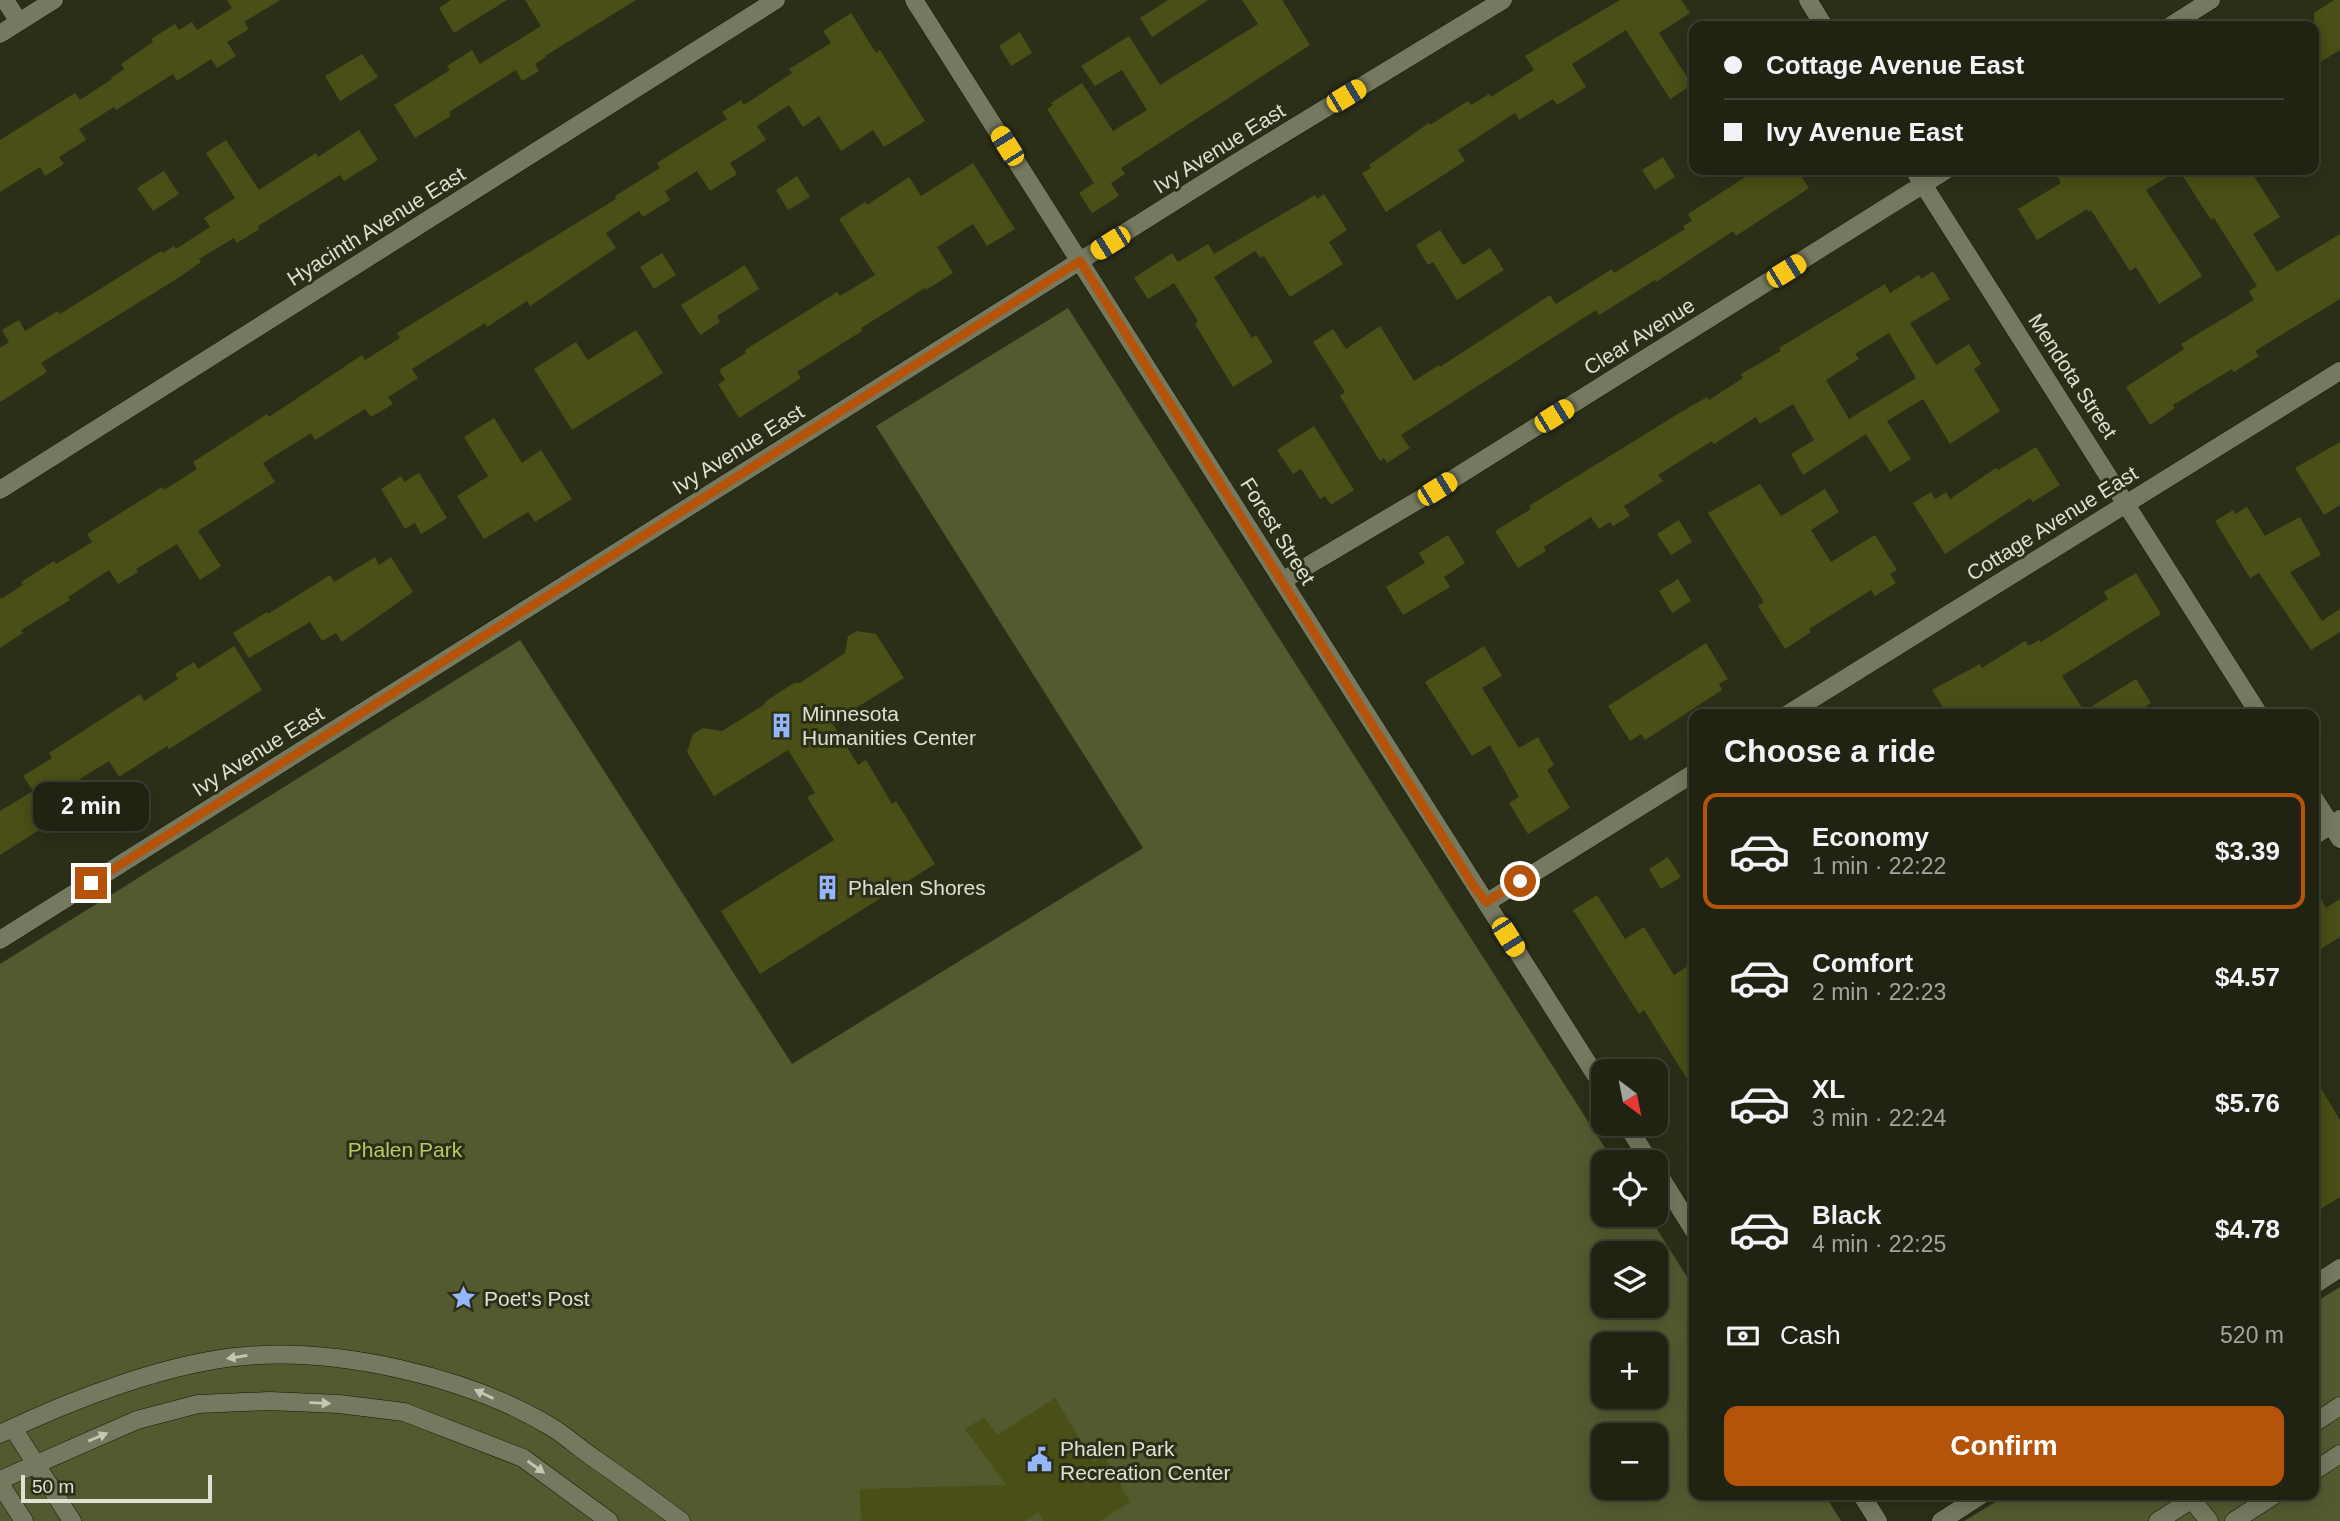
<!DOCTYPE html>
<meta charset="utf-8">
<style>
:root{--surface:#212312;--page:#292b1b;--text:#f1f3f6;--muted:#a2a49f;--line:#3e4032;--accent:#b45309}
body{margin:0;font-family:Helvetica,sans-serif;background:var(--page);color:var(--text);height:100vh;display:flex;flex-direction:column;font-size:26px;white-space:nowrap}
*{box-sizing:border-box;margin:0}
p{font-size:23px;color:var(--muted)}
.icon{flex:none;width:38px;height:38px;fill:none;stroke:currentColor;stroke-width:2;stroke-linecap:round;stroke-linejoin:round}
.map{position:relative;flex:1;overflow:hidden}
.details{position:absolute;left:1689px;top:709px;width:630px;height:791px;display:flex;flex-direction:column;background:var(--surface);border-radius:14px;box-shadow:0 4px 18px #0003,0 0 0 2px var(--line)}
.details>*{flex:none}
.guide{position:absolute;left:1689px;top:21px;width:630px;height:154px;border-radius:14px;box-shadow:0 4px 18px #0003,0 0 0 2px var(--line);display:grid;align-content:center;height:154px;padding:0 35px;background:var(--surface)}
.needle{width:46px;rotate:148deg}
.tools{position:absolute;left:1591px;top:1059px;display:grid;gap:14px}
.tools a{display:grid;place-items:center;width:77px;height:77px;border-radius:14px;background:var(--surface);box-shadow:0 4px 18px #0003,0 0 0 2px var(--line);font-size:35px}
.scale{position:absolute;left:21px;bottom:18px;width:191px;box-sizing:border-box;padding-left:7px;border:4px solid #dee1d2;border-top:0;font-size:19px;line-height:24px;white-space:nowrap;color:#dee1d2;-webkit-text-stroke:5px #2c2f18;paint-order:stroke}
.end{position:absolute;width:32px;height:32px;margin:-16px;border:9px solid #b45309;background:#fff;box-shadow:0 0 0 4px #fff}
.from{border-radius:50%}
.bubble{position:absolute;height:49px;border-radius:14px;background:var(--surface);box-shadow:0 4px 18px #0003,0 0 0 2px var(--line);font-size:23px;font-weight:700;line-height:49px;text-align:center}
.car{position:absolute;width:21px;height:42px;margin:-21px -10px;border-radius:9px;box-shadow:0 0 5px 2px #0007;background:linear-gradient(#f5c518 24%,#345 0 40%,#f5c518 0 76%,#345 0 86%,#f5c518 0)}
.guide b{display:flex;align-items:center;gap:24px;height:66px;font-size:26px}
.guide b+b{border-top:2px solid var(--line)}
.guide i{width:18px;height:18px;background:var(--text)}
ul{padding:0;list-style:none}
li{display:flex;align-items:center;gap:21px;height:116px;margin:0 14px 10px;padding:0 21px;border:4px solid transparent;border-radius:14px}
li div{flex:1}
li b{display:block;font-size:26px}
li em{font-style:normal;font-weight:700}
li.current{border-color:var(--accent)}
li>.icon{width:63px;height:63px;stroke-width:1.5}
h2{padding:0 35px;font-size:32px;line-height:84px}
.pay{display:flex;align-items:center;gap:18px;height:77px;padding:0 35px;font-size:26px}
.pay p{margin-inline-start:auto}
.cta{display:flex;gap:14px;margin-top:auto;padding:14px 35px}
.cta a{flex:1;height:80px;border-radius:14px;background:var(--accent);color:#fff;font-size:28px;font-weight:700;line-height:80px;text-align:center}
.map>svg:first-child{display:block}
.green{fill:#545a30;fill-rule:evenodd}
.building{fill:#494f16;fill-rule:evenodd}
.lines{fill:none;stroke-linecap:round;stroke-linejoin:round}
.minor-casing{stroke:#151703;stroke-width:19}
.tertiary-casing{stroke:#151703;stroke-width:19}
.minor{stroke:#75795f;stroke-width:18}
.tertiary{stroke:#75795f;stroke-width:18}
.oneway{fill:#c4c7b5}
.route{stroke:#b45309;stroke-width:9}
.labels{text-anchor:middle;dominant-baseline:central;stroke-width:6;stroke-linejoin:round;paint-order:stroke}
.street-label{font-size:21px;fill:#dee1d2;stroke:#2c2f18}
.poi-label{font-size:21px;fill:#dee1d2;stroke:#2c2f18;text-anchor:start}
.park-label{font-size:21px;fill:#bcc861;stroke:#2c2f18}
</style>
<div class="map">
<svg width="2340" height="1521" viewBox="0 0 2340 1521">
<rect width="100%" height="100%" fill="#2c2f18"/>
<path class="green" d="M 1068,308 L 1614,1162 L 1603,1162 L 1603,1214 L 1648,1215 L 1694,1288 L 1694,1494 L 1825,1495 L 1841,1521 L 0,1521 L 0,964 L 520,640 L 792,1064 L 1143,848 L 876,426 ZM 1603,1253 L 1656,1253 L 1656,1306 L 1603,1306 ZM 1603,1344 L 1656,1344 L 1656,1396 L 1603,1396 ZM 1603,1435 L 1656,1435 L 1656,1488 L 1603,1488 Z
M 2340,1287 L 2340,1521 L 1964,1521 L 2007,1495 L 2314,1494 L 2314,1303 Z"/>
<path class="building" d="M 227,0 L 280,0 L 244,22 L 249,29 L 227,42 L 236,56 L 217,68 L 211,59 L 177,81 L 173,74 L 116,110 L 114,107 L 79,129 L 86,140 L 59,157 L 64,164 L 45,176 L 40,167 L 0,192 L 0,140 L 75,93 L 80,100 L 112,79 L 111,78 L 124,69 L 121,64 L 153,42 L 151,39 L 175,24 L 179,30 L 192,22 L 197,30 L 232,8 Z
M 451,0 L 507,0 L 454,33 L 439,8 Z
M 525,0 L 636,0 L 545,56 L 546,57 L 535,64 L 539,71 L 522,81 L 516,70 L 449,112 L 451,116 L 415,138 L 394,105 L 450,70 L 447,66 L 472,50 L 480,64 L 541,26 Z
M 1168,0 L 1208,0 L 1152,37 L 1140,18 Z
M 1242,0 L 1282,0 L 1310,45 L 1121,168 L 1125,174 L 1111,183 L 1119,196 L 1092,213 L 1079,193 L 1094,183 L 1047,109 L 1053,105 L 1051,103 L 1082,83 L 1113,131 L 1147,110 L 1122,70 L 1095,86 L 1081,66 L 1129,36 L 1160,85 L 1258,24 Z
M 1620,0 L 1681,0 L 1690,13 L 1659,33 L 1692,85 L 1670,99 L 1626,30 L 1572,64 L 1586,87 L 1557,105 L 1553,99 L 1519,120 L 1515,113 L 1458,150 L 1465,161 L 1386,212 L 1362,173 L 1371,168 L 1369,165 L 1429,123 L 1430,125 L 1468,101 L 1471,105 L 1489,94 L 1491,97 L 1534,70 L 1525,56 Z
M 2334,0 L 2340,0 L 2340,50 L 2314,66 L 2314,13 Z
M 851,13 L 876,53 L 880,50 L 925,121 L 884,147 L 873,130 L 841,151 L 819,116 L 803,127 L 789,105 L 757,126 L 766,140 L 730,163 L 737,174 L 710,191 L 697,171 L 665,191 L 670,200 L 643,217 L 639,211 L 606,233 L 616,248 L 530,306 L 527,301 L 487,327 L 485,323 L 412,369 L 418,378 L 388,397 L 393,404 L 371,417 L 365,409 L 315,440 L 311,433 L 263,463 L 275,482 L 198,531 L 221,566 L 200,580 L 177,544 L 136,569 L 138,572 L 118,584 L 109,570 L 68,597 L 70,600 L 21,630 L 23,633 L 0,648 L 0,597 L 1,599 L 23,585 L 21,582 L 54,561 L 56,564 L 92,542 L 87,534 L 162,487 L 164,490 L 197,469 L 193,462 L 267,414 L 269,417 L 362,355 L 365,360 L 400,338 L 397,333 L 616,199 L 615,196 L 660,168 L 657,163 L 727,119 L 722,112 L 741,100 L 744,105 L 792,73 L 789,69 L 831,43 L 823,31 Z
M 1020,32 L 1032,53 L 1011,66 L 999,46 Z
M 362,54 L 378,77 L 340,101 L 325,76 Z
M 359,130 L 378,160 L 344,181 L 340,175 L 258,226 L 259,229 L 237,243 L 234,238 L 199,259 L 201,262 L 178,278 L 41,363 L 47,372 L 0,402 L 0,348 L 9,342 L 2,330 L 19,320 L 25,331 L 58,311 L 60,314 L 161,251 L 163,253 L 174,246 L 176,249 L 210,227 L 204,218 L 235,198 L 206,153 L 226,140 L 259,190 L 316,153 L 318,157 Z
M 1663,157 L 1675,177 L 1655,190 L 1642,170 Z
M 973,163 L 1015,229 L 987,246 L 973,224 L 937,247 L 953,273 L 926,290 L 925,288 L 861,328 L 862,331 L 797,372 L 801,378 L 739,418 L 718,384 L 725,380 L 719,370 L 746,353 L 745,350 L 837,292 L 840,296 L 875,275 L 839,219 L 865,202 L 867,205 L 909,177 L 921,196 Z
M 1756,170 L 1797,170 L 1809,188 L 1736,236 L 1733,231 L 1656,282 L 1655,280 L 1599,315 L 1596,310 L 1523,357 L 1401,435 L 1410,448 L 1387,463 L 1384,458 L 1380,461 L 1340,396 L 1345,392 L 1313,342 L 1333,329 L 1346,349 L 1380,326 L 1414,381 L 1439,365 L 1440,367 L 1550,295 L 1556,304 L 1612,269 L 1614,273 L 1685,229 L 1683,226 L 1692,221 L 1688,214 Z
M 2054,170 L 2250,170 L 2280,217 L 2253,234 L 2277,272 L 2340,234 L 2340,299 L 2255,351 L 2259,356 L 2234,372 L 2232,369 L 2173,405 L 2175,408 L 2150,425 L 2126,387 L 2184,349 L 2181,344 L 2254,300 L 2249,291 L 2257,286 L 2214,218 L 2211,220 L 2179,170 L 2146,190 L 2202,276 L 2159,304 L 2136,267 L 2130,271 L 2091,210 L 2089,212 L 2087,209 L 2037,240 L 2018,209 L 2061,183 Z
M 164,171 L 179,194 L 153,211 L 137,188 Z
M 797,176 L 810,197 L 788,210 L 776,190 Z
M 1324,194 L 1347,230 L 1329,242 L 1343,264 L 1290,297 L 1264,256 L 1260,258 L 1255,251 L 1214,277 L 1252,338 L 1256,335 L 1273,362 L 1233,387 L 1195,324 L 1198,321 L 1174,283 L 1148,299 L 1134,278 L 1172,253 L 1178,262 L 1208,244 L 1214,254 L 1315,195 L 1317,199 Z
M 1440,230 L 1463,265 L 1490,248 L 1504,270 L 1457,300 L 1433,262 L 1428,265 L 1416,245 Z
M 662,253 L 676,275 L 654,289 L 640,267 Z
M 745,265 L 759,289 L 717,316 L 720,322 L 700,335 L 681,305 Z
M 1933,271 L 1950,299 L 1910,323 L 1936,365 L 1969,344 L 1981,364 L 1974,369 L 2000,411 L 1950,444 L 1923,399 L 1887,421 L 1911,459 L 1890,472 L 1866,434 L 1803,475 L 1791,454 L 1814,440 L 1793,404 L 1760,424 L 1756,417 L 1714,444 L 1712,441 L 1658,475 L 1663,481 L 1624,506 L 1630,516 L 1613,526 L 1610,522 L 1599,529 L 1591,517 L 1544,547 L 1546,551 L 1518,568 L 1495,531 L 1531,509 L 1529,506 L 1681,412 L 1707,397 L 1709,400 L 1743,378 L 1741,374 L 1781,351 L 1779,348 L 1885,284 L 1890,293 L 1919,275 L 1921,279 ZM 1889,333 L 1916,378 L 1849,419 L 1826,380 L 1859,359 L 1855,354 Z
M 636,330 L 663,373 L 572,430 L 534,369 L 576,342 L 588,360 Z
M 494,418 L 522,463 L 541,450 L 572,499 L 535,522 L 528,512 L 484,539 L 457,496 L 488,476 L 464,437 Z
M 1314,426 L 1354,490 L 1331,505 L 1325,496 L 1320,499 L 1301,469 L 1293,474 L 1277,450 Z
M 2340,442 L 2340,505 L 2324,515 L 2295,468 Z
M 2036,447 L 2060,485 L 2033,502 L 2030,498 L 1945,554 L 1913,503 L 1931,492 L 1935,499 L 1946,492 L 1950,499 L 1996,468 L 1998,470 Z
M 419,473 L 447,518 L 421,534 L 415,523 L 405,529 L 381,489 L 401,476 L 404,482 Z
M 1760,484 L 1781,516 L 1825,489 L 1839,512 L 1811,530 L 1831,562 L 1875,535 L 1897,570 L 1890,574 L 1896,583 L 1875,596 L 1871,590 L 1809,629 L 1811,632 L 1785,649 L 1758,606 L 1764,602 L 1708,513 Z
M 2247,507 L 2265,536 L 2300,517 L 2321,555 L 2290,572 L 2322,621 L 2340,609 L 2340,632 L 2311,650 L 2259,573 L 2250,578 L 2215,521 L 2233,510 L 2235,514 Z
M 1679,520 L 1692,542 L 1671,555 L 1657,534 Z
M 1448,535 L 1465,563 L 1444,577 L 1450,587 L 1403,615 L 1386,587 L 1425,563 L 1419,553 Z
M 375,557 L 379,565 L 391,557 L 413,592 L 342,642 L 336,633 L 322,641 L 310,622 L 249,658 L 233,633 L 267,612 L 268,614 L 330,575 L 334,582 Z
M 2136,573 L 2161,614 L 2062,676 L 2084,711 L 2136,679 L 2151,703 L 2134,714 L 1947,714 L 1932,690 L 1980,664 L 1982,668 L 2025,641 L 2029,646 L 2039,640 L 2041,642 L 2108,599 L 2104,592 Z
M 1678,579 L 1691,601 L 1672,613 L 1659,591 Z
M 857,631 L 876,634 L 904,678 L 832,723 L 858,765 L 866,760 L 892,804 L 896,801 L 935,864 L 760,974 L 721,911 L 834,840 L 807,797 L 815,793 L 788,750 L 714,796 L 687,752 L 693,734 L 703,728 L 722,731 L 765,704 L 766,701 L 794,683 L 800,683 L 845,653 L 848,636 Z
M 1706,643 L 1728,679 L 1719,684 L 1722,690 L 1645,740 L 1641,734 L 1630,741 L 1608,706 Z
M 234,646 L 262,690 L 169,749 L 167,746 L 119,777 L 109,761 L 72,784 L 83,802 L 0,855 L 0,811 L 33,791 L 23,776 L 52,758 L 49,753 L 140,694 L 144,701 L 178,679 L 175,674 L 194,662 L 198,669 Z
M 1484,646 L 1502,676 L 1482,688 L 1519,748 L 1538,737 L 1554,765 L 1547,770 L 1570,808 L 1528,834 L 1509,803 L 1519,797 L 1490,745 L 1472,756 L 1425,682 Z
M 1668,857 L 1681,877 L 1661,889 L 1649,869 Z
M 2314,887 L 2326,908 L 2340,899 L 2340,937 L 2314,953 Z
M 1597,895 L 1625,939 L 1644,927 L 1674,975 L 1694,962 L 1694,1090 L 1644,1010 L 1639,1014 L 1573,910 Z
M 2314,1077 L 2340,1120 L 2340,1197 L 2314,1213 Z
M 1055,1398 L 1094,1462 L 1105,1457 L 1130,1502 L 1100,1521 L 1043,1521 L 1038,1512 L 1025,1521 L 861,1521 L 860,1489 L 1006,1485 L 965,1429 L 984,1417 L 997,1435 Z"/>
<g class="lines">
<defs>
<path id="minor" d="M 5,0 L 19,22
M 914,0 L 1603,1087
M 1808,0 L 1824,26
M 2170,26 L 2211,0
M 0,34 L 54,0
M 1914,170 L 2259,714
M 0,490 L 776,0
M 1282,581 L 1437,489 L 1946,170
M 1788,714 L 2340,371
M 2314,798 L 2340,839
M 2314,836 L 2340,819
M 1486,903 L 1694,773
M 0,940 L 1234,164 L 1503,0
M 1626,1124 L 1650,1162
M 1656,1170 L 1694,1231
M 2314,1285 L 2340,1268
M 13,1428 L 72,1521
M 0,1484 L 24,1521
M 1861,1494 L 1878,1521
M 2192,1500 L 2209,1521
M 1941,1521 L 1983,1494"/>
<path id="tertiary" d="M 2314,1423 L 2340,1406
M 0,1434 C 71,1400 168,1362 246,1356 C 340,1348 467,1377 548,1425 C 564,1434 579,1448 595,1459 C 624,1479 653,1500 681,1521
M 2314,1471 L 2340,1454
M 0,1480 L 137,1420 L 198,1404 L 269,1401 L 339,1404 L 404,1412 L 523,1458 L 609,1521
M 2158,1521 L 2200,1494
M 2234,1521 L 2276,1494"/>
</defs>
<use href="#minor" class="minor-casing"/>
<use href="#tertiary" class="tertiary-casing"/>
<use href="#minor" class="minor"/>
<use href="#tertiary" class="tertiary"/>
</g>
<defs><path id="oneway-solid" d="M-6-.8H1V-3.2L6.5 0L1 3.2V.8H-6Z" transform="scale(1.75)"/></defs>
<g class="oneway">
<use href="#oneway-solid" transform="translate(237 1357) rotate(171)"/>
<use href="#oneway-solid" transform="translate(484 1394) rotate(-155)"/>
<use href="#oneway-solid" transform="translate(320 1403) rotate(2)"/>
<use href="#oneway-solid" transform="translate(98 1437) rotate(-23)"/>
<use href="#oneway-solid" transform="translate(536 1467) rotate(36)"/>
</g>
<g class="lines">
<path class="route" d="M 91,883 L 1080,261 L 1473,885 L 1486,902 L 1520,881"/>
</g>
<defs>
<symbol id="building-bare" viewBox="-9 -9 18 18"><path d="M-4-6H4V6H1V3H-1V6H-4ZM-2.5-4.3h1.7v1.8h-1.7ZM.8-4.3h1.7v1.8H.8ZM-2.5-1h1.7V.8h-1.7ZM.8-1h1.7V.8H.8Z" fill="#95b6fd" stroke="#2c2f18" stroke-width="2.5" paint-order="stroke"/></symbol>
<symbol id="sight-bare" viewBox="-9 -9 18 18"><path d="M0-6L1.8-2.2L6-1.7L2.9 1.2L3.7 5.4L0 3.3L-3.7 5.4L-2.9 1.2L-6-1.7L-1.8-2.2Z" fill="#95b6fd" stroke="#2c2f18" stroke-width="2.5" paint-order="stroke"/></symbol>
<symbol id="civic-bare" viewBox="-9 -9 18 18"><path d="M-.6-6.5H3V-4.5H.6V-3L4-1V1h2V6H-6V1h2V-1L-.6-3ZM-1.2 2.5V6h2.4V2.5Z" fill="#95b6fd" stroke="#2c2f18" stroke-width="2.5" paint-order="stroke"/></symbol>
</defs>
<g fill-rule="evenodd">
<use href="#building-bare" x="764" y="708" width="35" height="35"/>
<use href="#building-bare" x="810" y="870" width="35" height="35"/>
<use href="#sight-bare" x="446" y="1280" width="35" height="35"/>
<use href="#civic-bare" x="1022" y="1442" width="35" height="35"/>
</g>
<g class="labels">
<g class="street-label">
<text transform="translate(1219 148) rotate(-32)">Ivy Avenue East</text>
<text transform="translate(376 226) rotate(-32)">Hyacinth Avenue East</text>
<text transform="translate(1639 336) rotate(-32)">Clear Avenue</text>
<text transform="translate(2073 376) rotate(57)">Mendota Street</text>
<text transform="translate(738 449) rotate(-32)">Ivy Avenue East</text>
<text transform="translate(2052 523) rotate(-32)">Cottage Avenue East</text>
<text transform="translate(1278 531) rotate(58)">Forest Street</text>
<text transform="translate(258 751) rotate(-32)">Ivy Avenue East</text>
</g>
<g class="poi-label">
<text x="802" y="713">Minnesota<tspan x="802" dy="24">Humanities Center</tspan></text>
<text x="848" y="887">Phalen Shores</text>
<text x="484" y="1298">Poet's Post</text>
<text x="1060" y="1448">Phalen Park<tspan x="1060" dy="24">Recreation Center</tspan></text>
</g>
<g class="park-label">
<text x="405" y="1149">Phalen Park</text>
</g>
</g>
</svg>
<div class="tools">
<a><svg class="needle" viewBox="-14 -14 28 28"><path d="M0-13l5 13h-10z" fill="#e53935"/><path d="M0 13l5-13h-10z" fill="#a2a49f"/></svg></a>
<a><svg class="icon" aria-label="locate" viewBox="0 0 24 24"><circle cx="12" cy="12" r="6"/><path d="M12 2v4M12 18v4M2 12h4M18 12h4"/></svg></a>
<a><svg class="icon" aria-label="layers" viewBox="0 0 24 24"><path d="M12 4l9 5-9 5-9-5zM3 14l9 5 9-5"/></svg></a>
<a>+</a>
<a>−</a>
</div>
<div class="scale">50 m</div>
<i class="end from" style="left:1520px;top:881px"></i>
<i class="end" style="left:91px;top:883px"></i>
<div class="bubble" style="left:33px;top:782px;width:116px">2 min</div>
<i class="car" style="left:1346px;top:96px;rotate:59deg"></i>
<i class="car" style="left:1007px;top:146px;rotate:328deg"></i>
<i class="car" style="left:1110px;top:243px;rotate:238deg"></i>
<i class="car" style="left:1786px;top:271px;rotate:58deg"></i>
<i class="car" style="left:1554px;top:416px;rotate:58deg"></i>
<i class="car" style="left:1437px;top:489px;rotate:58deg"></i>
<i class="car" style="left:1508px;top:937px;rotate:148deg"></i>
<div class="guide">
<b><i class="from"></i>Cottage Avenue East</b>
<b><i></i>Ivy Avenue East</b>
</div>
<section class="details">
<h2>Choose a ride</h2>
<ul>
<li class="current"><svg class="icon" aria-label="car" viewBox="0 0 24 24"><path d="M5 17H2v-5l4-1 3-4h7l3 4 3 1v5h-3M9 17h6M6 11h13"/><circle cx="7" cy="17" r="2"/><circle cx="17" cy="17" r="2"/></svg><div><b>Economy</b><p>1 min · 22:22</p></div><em>$3.39</em></li>
<li><svg class="icon" aria-label="car" viewBox="0 0 24 24"><path d="M5 17H2v-5l4-1 3-4h7l3 4 3 1v5h-3M9 17h6M6 11h13"/><circle cx="7" cy="17" r="2"/><circle cx="17" cy="17" r="2"/></svg><div><b>Comfort</b><p>2 min · 22:23</p></div><em>$4.57</em></li>
<li><svg class="icon" aria-label="car" viewBox="0 0 24 24"><path d="M5 17H2v-5l4-1 3-4h7l3 4 3 1v5h-3M9 17h6M6 11h13"/><circle cx="7" cy="17" r="2"/><circle cx="17" cy="17" r="2"/></svg><div><b>XL</b><p>3 min · 22:24</p></div><em>$5.76</em></li>
<li><svg class="icon" aria-label="car" viewBox="0 0 24 24"><path d="M5 17H2v-5l4-1 3-4h7l3 4 3 1v5h-3M9 17h6M6 11h13"/><circle cx="7" cy="17" r="2"/><circle cx="17" cy="17" r="2"/></svg><div><b>Black</b><p>4 min · 22:25</p></div><em>$4.78</em></li>
</ul>
<div class="pay"><svg class="icon" aria-label="cash" viewBox="0 0 24 24"><path d="M3 7h18v10H3z"/><circle cx="12" cy="12" r="2"/></svg>Cash<p>520 m</p></div>
<div class="cta"><a>Confirm</a></div>
</section>
</div>
